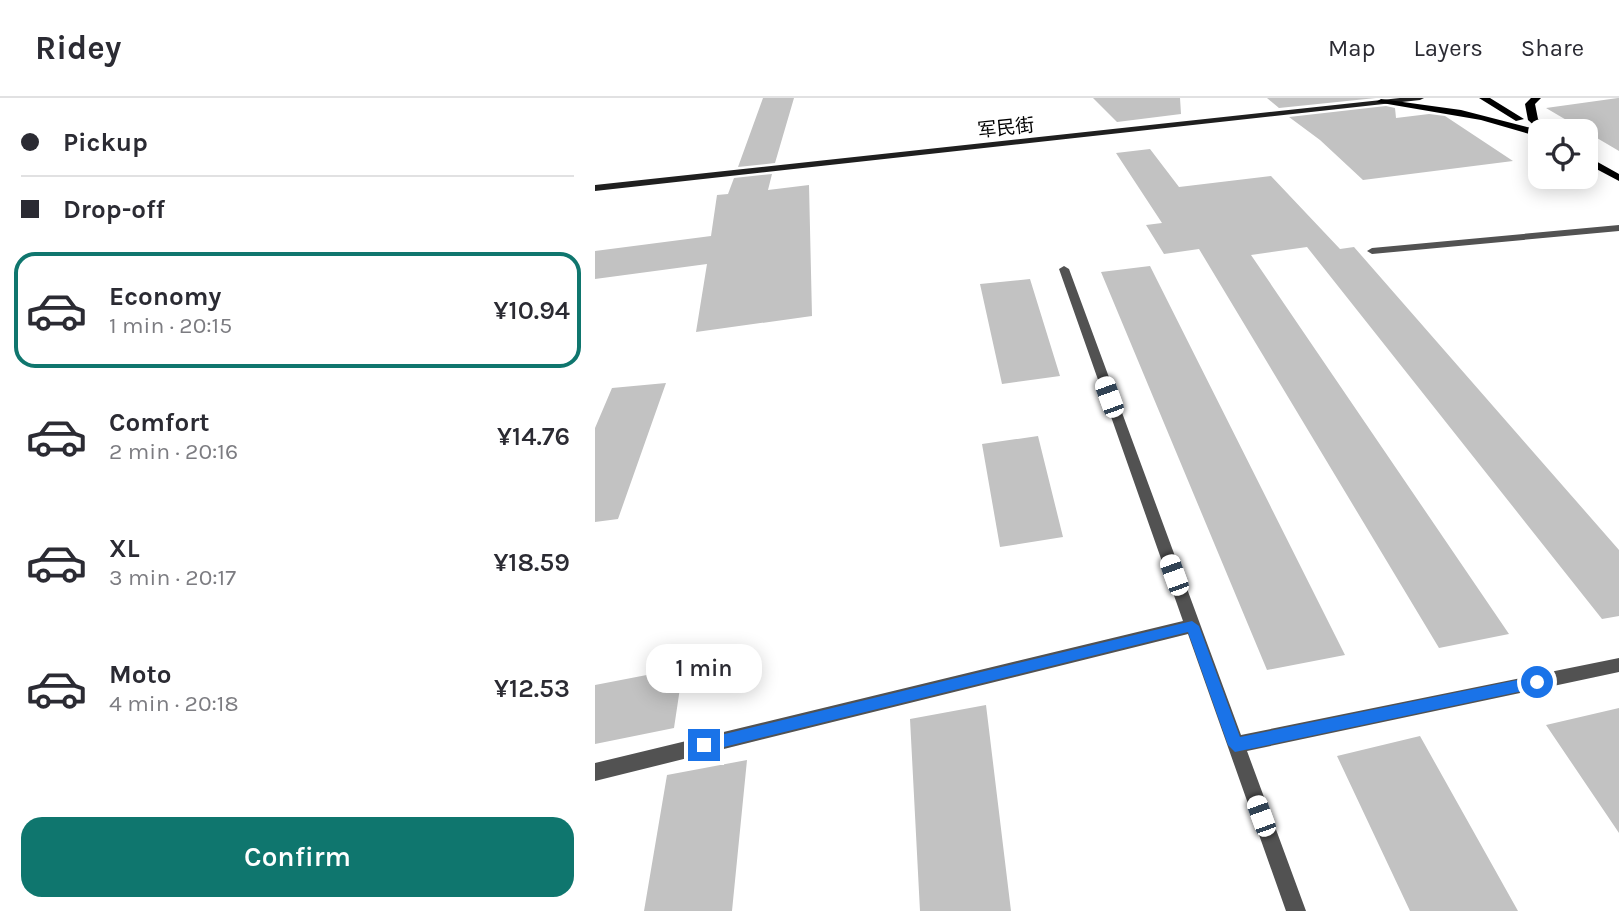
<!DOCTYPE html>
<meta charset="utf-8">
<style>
:root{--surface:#fff;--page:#f2f2f3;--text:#2b2b33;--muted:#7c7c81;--line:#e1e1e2;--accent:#0f766e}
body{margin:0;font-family:Karla,"Noto Sans SC",sans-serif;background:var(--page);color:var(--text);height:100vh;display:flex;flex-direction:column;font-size:26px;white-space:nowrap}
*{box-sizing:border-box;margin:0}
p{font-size:23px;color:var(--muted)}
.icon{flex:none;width:38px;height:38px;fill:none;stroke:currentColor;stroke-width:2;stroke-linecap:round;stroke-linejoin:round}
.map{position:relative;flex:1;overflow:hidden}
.side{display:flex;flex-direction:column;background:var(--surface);width:595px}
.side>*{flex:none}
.guide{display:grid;align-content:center;height:154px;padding:0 21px;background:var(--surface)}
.controls{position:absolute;left:933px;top:21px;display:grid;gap:14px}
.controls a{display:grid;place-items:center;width:70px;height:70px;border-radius:14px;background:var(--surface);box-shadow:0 4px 18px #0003;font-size:35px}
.end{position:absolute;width:32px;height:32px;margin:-16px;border:9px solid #1a73e8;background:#fff;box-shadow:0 0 0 4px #fff}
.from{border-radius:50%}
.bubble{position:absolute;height:49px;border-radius:21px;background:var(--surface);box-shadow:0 4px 18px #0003;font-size:23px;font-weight:600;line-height:49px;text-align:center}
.car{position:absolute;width:21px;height:42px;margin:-21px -10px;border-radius:9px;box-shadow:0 0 5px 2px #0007;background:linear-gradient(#fff 24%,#345 0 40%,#fff 0 76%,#345 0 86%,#fff 0)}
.guide b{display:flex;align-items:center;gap:24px;height:66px;font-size:26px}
.guide b+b{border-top:2px solid var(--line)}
.guide i{width:18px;height:18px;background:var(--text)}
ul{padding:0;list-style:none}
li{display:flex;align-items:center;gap:21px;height:116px;margin:0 14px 10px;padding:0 7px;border:4px solid transparent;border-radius:21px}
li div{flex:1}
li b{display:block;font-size:26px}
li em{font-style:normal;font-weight:600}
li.active{border-color:var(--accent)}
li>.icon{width:63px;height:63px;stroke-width:1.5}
.cta{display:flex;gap:14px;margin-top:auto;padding:14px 21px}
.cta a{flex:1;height:80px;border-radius:21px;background:var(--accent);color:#fff;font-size:28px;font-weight:600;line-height:80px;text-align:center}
header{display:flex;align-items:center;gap:42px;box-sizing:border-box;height:98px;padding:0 35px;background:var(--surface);border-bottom:2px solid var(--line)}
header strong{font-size:33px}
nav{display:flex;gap:38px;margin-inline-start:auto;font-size:24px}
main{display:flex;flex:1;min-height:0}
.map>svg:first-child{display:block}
.building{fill:#c2c2c2}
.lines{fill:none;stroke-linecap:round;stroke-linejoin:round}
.service{fill:#525252;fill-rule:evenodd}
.minor{fill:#525252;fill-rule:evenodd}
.secondary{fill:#1f1f1f;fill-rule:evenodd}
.primary{fill:#000;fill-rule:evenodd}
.route{fill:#1a73e8}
.labels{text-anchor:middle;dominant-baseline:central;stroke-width:6;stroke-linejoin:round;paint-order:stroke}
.far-street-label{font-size:19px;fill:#000;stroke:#fff}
</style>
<header>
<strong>Ridey</strong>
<nav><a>Map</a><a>Layers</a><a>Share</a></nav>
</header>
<main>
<section class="side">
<div class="guide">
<b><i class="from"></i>Pickup</b>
<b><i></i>Drop-off</b>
</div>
<ul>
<li class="active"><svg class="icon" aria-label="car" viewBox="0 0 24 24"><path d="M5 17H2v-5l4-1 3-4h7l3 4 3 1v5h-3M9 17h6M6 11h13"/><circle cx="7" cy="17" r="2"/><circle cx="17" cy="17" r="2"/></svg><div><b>Economy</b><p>1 min · 20:15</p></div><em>¥10.94</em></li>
<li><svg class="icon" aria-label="car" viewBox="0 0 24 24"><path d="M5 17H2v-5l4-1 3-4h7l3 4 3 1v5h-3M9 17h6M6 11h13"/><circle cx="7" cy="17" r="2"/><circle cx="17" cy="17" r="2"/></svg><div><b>Comfort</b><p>2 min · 20:16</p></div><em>¥14.76</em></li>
<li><svg class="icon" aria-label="car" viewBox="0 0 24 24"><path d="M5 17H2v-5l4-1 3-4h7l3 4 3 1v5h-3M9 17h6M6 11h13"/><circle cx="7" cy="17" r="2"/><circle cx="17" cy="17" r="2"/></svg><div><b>XL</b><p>3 min · 20:17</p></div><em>¥18.59</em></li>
<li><svg class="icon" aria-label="car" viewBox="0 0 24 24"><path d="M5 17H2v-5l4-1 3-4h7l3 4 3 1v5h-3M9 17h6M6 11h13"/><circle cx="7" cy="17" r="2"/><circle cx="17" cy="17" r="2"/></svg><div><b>Moto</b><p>4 min · 20:18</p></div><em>¥12.53</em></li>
</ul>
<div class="cta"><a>Confirm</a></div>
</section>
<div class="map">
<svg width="1024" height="813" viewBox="0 0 1024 813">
<rect width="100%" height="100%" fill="#fff"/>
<path class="building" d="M 168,0 L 199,0 L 180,65 L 143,69 Z
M 498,0 L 585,0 L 586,16 L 522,24 Z
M 672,0 L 781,0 L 684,10 Z
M 1024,0 L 1024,53 L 951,10 L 1023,0 Z
M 791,8 L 800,10 L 801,20 L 834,16 L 850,18 L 918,63 L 768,82 L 725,42 L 694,19 Z
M 555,51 L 584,89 L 676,78 L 745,151 L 759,149 L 1024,452 L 1024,518 L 1007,521 L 712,149 L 656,157 L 914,536 L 844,550 L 604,151 L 569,156 L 551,127 L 567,125 L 521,55 Z
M 177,76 L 173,92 L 214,87 L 217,218 L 101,234 L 112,166 L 0,181 L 0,153 L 116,138 L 122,97 L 133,96 L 139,80 Z
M 555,168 L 750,557 L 672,572 L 506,174 Z
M 435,181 L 465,278 L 407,286 L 385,186 Z
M 71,285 L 23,421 L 0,424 L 0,330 L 17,290 Z
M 443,338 L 468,439 L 405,449 L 387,346 Z
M 88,570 L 79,630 L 0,646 L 0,587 Z
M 391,607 L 416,813 L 325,813 L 315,621 Z
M 1024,610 L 1024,735 L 951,627 Z
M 825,638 L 923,813 L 815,813 L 742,658 Z
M 152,662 L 137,813 L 49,813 L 72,677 Z"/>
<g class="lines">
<path class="service" d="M 1024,127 L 1024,133 L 777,156 L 772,153 L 777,150 Z"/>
<path class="minor" d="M 469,168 L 474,171 L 646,637 L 1024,560 L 1024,574 L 652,653 L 711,813 L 691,813 L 593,536 L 0,683 L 0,665 L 588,523 L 464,171 Z"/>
<path class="secondary" d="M 805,0 L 829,0 L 825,2 L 0,93 L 0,87 Z"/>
<path class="primary" d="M 884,0 L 895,0 L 929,21 L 921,23 Z
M 936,0 L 946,0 L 940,6 L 943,21 L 955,33 L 945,33 L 945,39 L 886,22 L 781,4 L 786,1 L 866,12 L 944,32 L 933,22 L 930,6 Z
M 990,57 L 1024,76 L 1024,83 L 990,65 Z"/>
</g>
<path class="route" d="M 597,523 L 604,528 L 645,639 L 942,578 L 949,584 L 942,590 L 640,654 L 633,647 L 593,534 L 109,654 L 101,647 L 109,641 Z"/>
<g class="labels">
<g class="far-street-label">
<text transform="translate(411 30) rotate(-6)">军民街</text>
</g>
</g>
</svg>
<div class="controls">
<a><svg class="icon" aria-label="locate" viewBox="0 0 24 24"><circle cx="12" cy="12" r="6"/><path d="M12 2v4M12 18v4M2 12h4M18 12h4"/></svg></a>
</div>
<i class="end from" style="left:942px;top:584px"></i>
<i class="end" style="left:109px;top:647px"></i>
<div class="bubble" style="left:51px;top:546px;width:116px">1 min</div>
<i class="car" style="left:514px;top:299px;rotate:340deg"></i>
<i class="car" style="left:579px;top:477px;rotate:340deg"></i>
<i class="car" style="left:666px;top:718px;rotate:340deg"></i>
</div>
</main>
